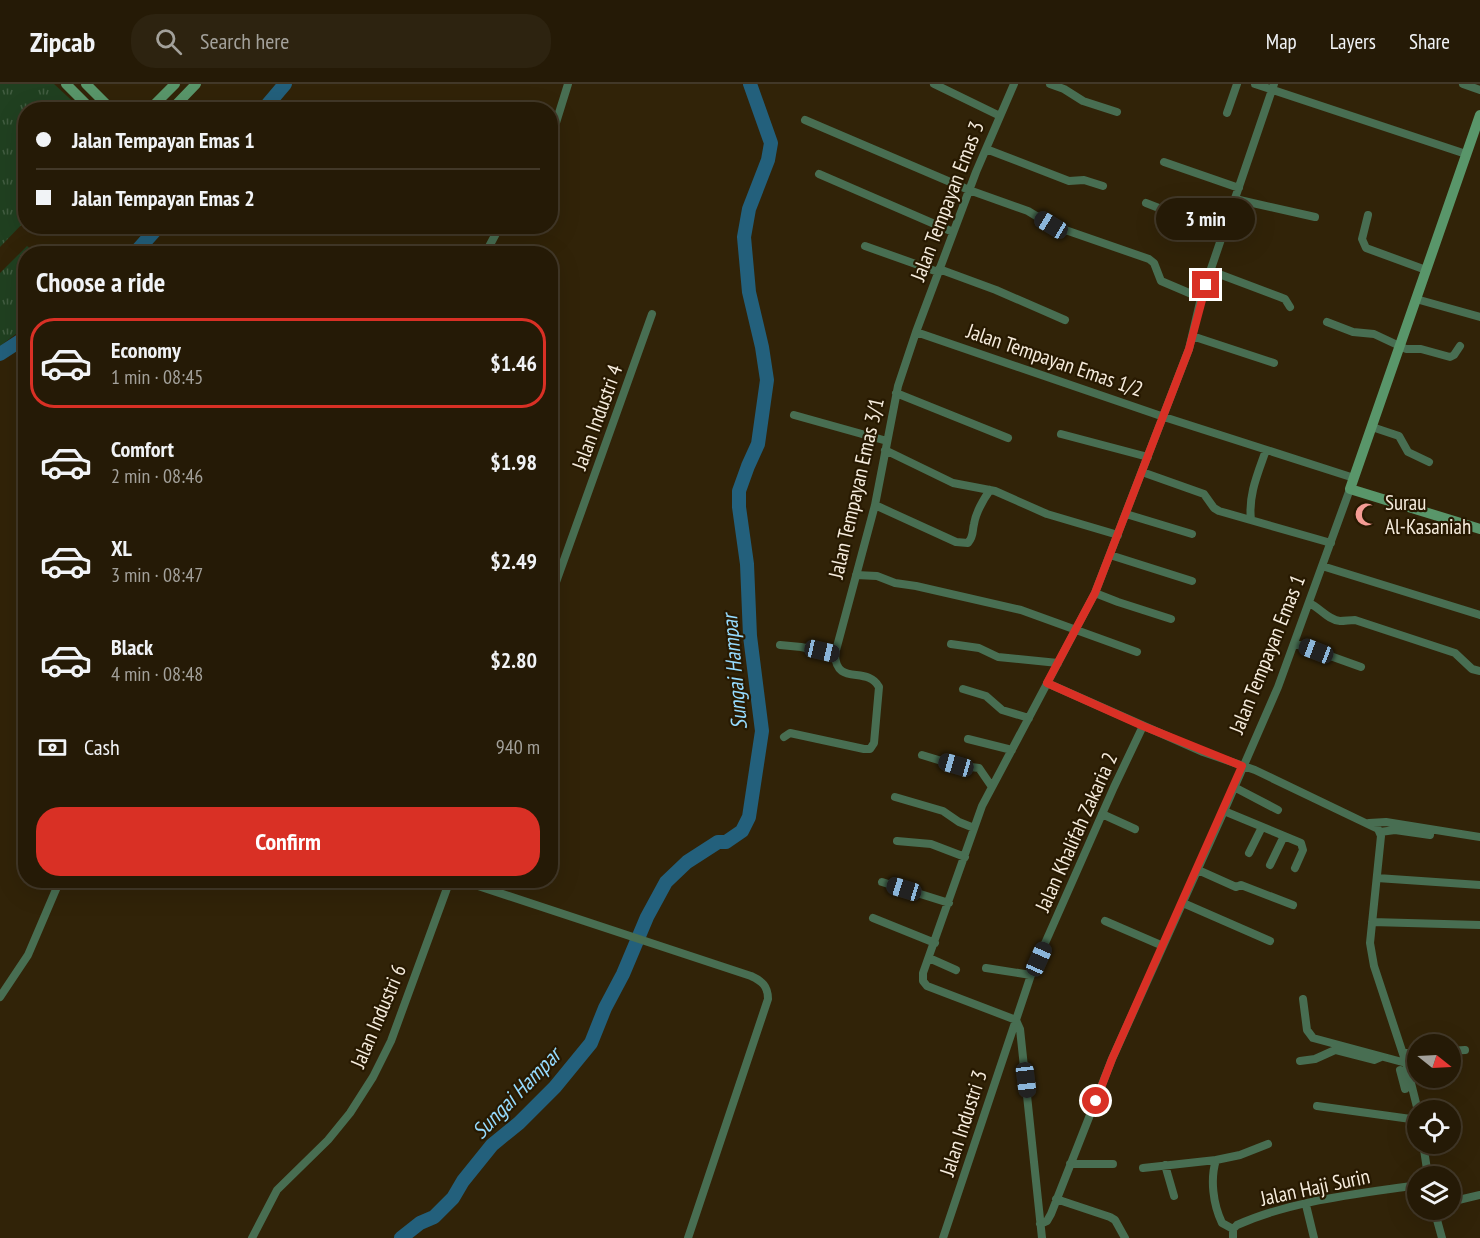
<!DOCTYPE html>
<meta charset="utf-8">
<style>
:root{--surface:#251a06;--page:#2d2310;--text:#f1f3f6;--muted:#a3a19b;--line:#423828;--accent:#d93025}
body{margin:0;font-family:"PT Sans Narrow",sans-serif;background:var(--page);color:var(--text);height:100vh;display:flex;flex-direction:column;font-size:22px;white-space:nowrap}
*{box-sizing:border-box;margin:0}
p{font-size:20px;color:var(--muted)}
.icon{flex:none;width:33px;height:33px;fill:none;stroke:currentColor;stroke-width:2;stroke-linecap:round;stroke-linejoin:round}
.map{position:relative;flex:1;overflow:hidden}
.details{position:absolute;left:18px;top:162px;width:540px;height:642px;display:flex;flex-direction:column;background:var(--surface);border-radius:24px;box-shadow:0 6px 24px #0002,0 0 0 2px var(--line)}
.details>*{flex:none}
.guide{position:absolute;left:18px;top:18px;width:540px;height:132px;border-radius:24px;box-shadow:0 6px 24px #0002,0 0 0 2px var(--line);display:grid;align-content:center;height:132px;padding:0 18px;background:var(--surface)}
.needle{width:39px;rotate:108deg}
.fabs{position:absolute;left:1407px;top:950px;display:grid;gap:12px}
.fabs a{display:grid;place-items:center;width:54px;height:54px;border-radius:50%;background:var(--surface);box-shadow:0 6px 24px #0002,0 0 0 2px var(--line);font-size:30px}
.end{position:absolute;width:27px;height:27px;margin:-14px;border:8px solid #d93025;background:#fff;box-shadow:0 0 0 3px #fff}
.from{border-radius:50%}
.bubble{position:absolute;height:42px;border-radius:21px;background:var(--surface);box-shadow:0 6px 24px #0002,0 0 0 2px var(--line);font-size:20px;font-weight:800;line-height:42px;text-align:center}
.car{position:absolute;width:18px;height:36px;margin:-18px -9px;border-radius:8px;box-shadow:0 0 4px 2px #0007;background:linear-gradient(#222 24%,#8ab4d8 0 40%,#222 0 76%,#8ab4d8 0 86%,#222 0)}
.guide b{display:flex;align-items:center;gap:21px;height:57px;font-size:22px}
.guide b+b{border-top:2px solid var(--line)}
.guide i{width:15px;height:15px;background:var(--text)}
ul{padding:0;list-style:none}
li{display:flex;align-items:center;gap:18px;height:90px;margin:0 12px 9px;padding:0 6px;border:3px solid transparent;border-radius:24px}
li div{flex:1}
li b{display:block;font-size:22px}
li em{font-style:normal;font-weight:800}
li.selected{border-color:var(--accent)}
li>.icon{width:54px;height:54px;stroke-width:1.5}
h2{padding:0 18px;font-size:27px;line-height:72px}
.pay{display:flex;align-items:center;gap:15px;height:66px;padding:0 18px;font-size:22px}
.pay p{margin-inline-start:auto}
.cta{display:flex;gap:12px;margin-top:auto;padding:12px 18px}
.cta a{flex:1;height:69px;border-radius:24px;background:var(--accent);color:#fff;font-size:24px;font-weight:800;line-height:69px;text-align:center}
header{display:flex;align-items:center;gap:36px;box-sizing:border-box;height:84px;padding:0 30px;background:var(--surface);border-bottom:2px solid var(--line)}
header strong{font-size:28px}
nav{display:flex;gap:33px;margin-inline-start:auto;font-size:21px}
.search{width:420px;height:54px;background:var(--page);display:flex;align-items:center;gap:15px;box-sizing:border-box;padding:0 21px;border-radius:24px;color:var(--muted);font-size:22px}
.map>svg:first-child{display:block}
.grass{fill:url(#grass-tufts)}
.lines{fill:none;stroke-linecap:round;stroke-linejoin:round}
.river{stroke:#23607c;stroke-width:14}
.street{stroke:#486e52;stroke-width:8}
.secondary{stroke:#59966a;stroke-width:10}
.route{stroke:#d93025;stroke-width:8}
.labels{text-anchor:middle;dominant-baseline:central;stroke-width:4.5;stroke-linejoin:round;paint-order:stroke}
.street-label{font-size:21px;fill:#f6ecdd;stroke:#271901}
.poi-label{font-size:21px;fill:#f6ecdd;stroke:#271901;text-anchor:start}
.water-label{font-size:22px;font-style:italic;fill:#96dbfe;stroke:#271901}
</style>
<header>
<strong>Zipcab</strong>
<div class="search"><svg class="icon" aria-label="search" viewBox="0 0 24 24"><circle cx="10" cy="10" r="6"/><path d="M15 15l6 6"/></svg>Search here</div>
<nav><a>Map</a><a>Layers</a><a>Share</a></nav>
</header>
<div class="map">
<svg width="1480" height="1154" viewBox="0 0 1480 1154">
<defs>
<pattern id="grass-tufts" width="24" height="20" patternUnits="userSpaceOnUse" patternTransform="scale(1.5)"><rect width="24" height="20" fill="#204020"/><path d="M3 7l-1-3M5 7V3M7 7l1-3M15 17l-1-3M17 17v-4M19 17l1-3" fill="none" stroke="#415c40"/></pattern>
</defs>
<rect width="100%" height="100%" fill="#312308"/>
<path class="grass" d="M 0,0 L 54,0 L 81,25 L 26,26 L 25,137 L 0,163 Z
M 27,162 L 36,169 L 26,170 L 25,243 L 0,262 L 0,189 Z"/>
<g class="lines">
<path class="river" d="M 263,26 L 285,0
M 134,170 L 159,142
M 0,270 L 26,253
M 401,1154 L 420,1139 L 434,1133 L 453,1114 L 463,1097 L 492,1061 L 519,1039 L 555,1003 L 591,959 L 605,924 L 623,890 L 647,833 L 666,798 L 687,778 L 718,758 L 726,758 L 742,747 L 749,733 L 762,647 L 750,552 L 747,480 L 739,423 L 739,407 L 748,382 L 758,360 L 767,296 L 762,263 L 749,208 L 744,153 L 749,125 L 768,76 L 771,59 L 750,0"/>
<path class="street" d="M 934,0 L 1000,32
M 1050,0 L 1064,5 L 1083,17 L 1117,28
M 1255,0 L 1466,70
M 1463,0 L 1480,6
M 1227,29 L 1237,0
M 805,36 L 969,106 L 1028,127 L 1051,141 L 1149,175 L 1154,179 L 1161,197 L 1201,214
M 550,58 L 568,0
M 986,65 L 1069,97 L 1084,96 L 1103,102
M 1164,78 L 1239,104
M 819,90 L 953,148
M 1235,115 L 1315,133
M 1146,119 L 1223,149
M 1368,131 L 1362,155 L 1366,164 L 1426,186
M 865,162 L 938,188
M 485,170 L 500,142
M 939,185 L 996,206 L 1065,236
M 1211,187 L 1280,213 L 1285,215 L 1290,223
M 1416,215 L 1480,233
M 1327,238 L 1353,248 L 1374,250 L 1406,265 L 1421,265 L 1450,273 L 1454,271 L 1460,262
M 916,248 L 1164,333 L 1354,394
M 1192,252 L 1274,279
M 896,309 L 1008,354
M 794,331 L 887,357
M 1372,343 L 1399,352 L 1408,368 L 1429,378
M 1061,350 L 1148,373
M 885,366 L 953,399 L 995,407 L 1047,430 L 1118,451
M 1142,388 L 1204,410 L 1214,424 L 1219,427 L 1331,459
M 875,421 L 956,458 L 968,459 C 974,452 972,448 974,440 C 976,428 983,416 990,406
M 1126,430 L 1192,450
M 1251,436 C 1248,411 1258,389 1266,366
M 1110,471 L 1192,497
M 1322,482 L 1480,531
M 856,491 L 877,492 L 895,499 L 916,502 L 1021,526 L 1137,568
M 1095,509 L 1118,518 L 1171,535
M 550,515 L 652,230
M 1309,519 C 1319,523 1328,536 1340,537 C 1345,537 1350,536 1355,536 L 1455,569 L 1472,585 L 1480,587
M 1294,559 L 1361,583
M 951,560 L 979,564 L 998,573 L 1058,579
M 780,561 L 801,563 L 835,570
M 1047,599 L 1203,668 L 1255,686 L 1378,745 L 1381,752 L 1370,859 L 1374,882 L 1406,979 L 1418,1027
M 963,605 L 986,612 L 1002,626 L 1029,634
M 784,653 L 790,649 L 864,665 L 870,665 L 874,659 L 879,603 C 867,581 836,603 835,570 L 875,421 L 898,302 L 916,248 L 976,88 L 1014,0
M 968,655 L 1012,666
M 922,671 L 955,681 L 979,684 L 992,703
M 1234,703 L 1278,726
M 895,713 L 943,727 L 959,738 L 974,744
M 1224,727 L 1301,759 L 1303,766 L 1295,784
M 1102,730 L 1135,745
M 1369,739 L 1386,738 L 1480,753
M 1380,748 L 1395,746 L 1430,751
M 897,757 L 931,760 L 965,773
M 1249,769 L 1262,743
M 1270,781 L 1284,752
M 1198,786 L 1236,803 L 1241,801 L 1293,821
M 1377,794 L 1480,801
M 460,796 L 751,892 C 762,897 768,902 768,915 L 688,1154
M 882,798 L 949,819
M 1183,819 L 1270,857
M 873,834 L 935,859
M 1105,837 L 1163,862
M 1372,838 L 1480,841
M 929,874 L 956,886
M 986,884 L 1031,891
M 0,913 L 28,871 L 60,796
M 1303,915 L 1307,946 L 1313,954 L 1406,979
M 1016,936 L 927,902 L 923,897 L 923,889 L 982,722 L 1095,509 L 1189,265 L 1201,214 L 1274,0
M 1016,936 L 1020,945 L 1042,1154
M 1450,967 L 1465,966
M 1403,969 L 1418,969
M 1300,977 L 1315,975 L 1335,966 L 1374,976 L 1381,973
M 1400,986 L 1405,1005
M 1317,1022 L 1418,1036
M 1423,1059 L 1428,1092
M 1216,1076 L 1240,1071 L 1268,1060
M 1070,1080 L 1113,1080
M 1165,1081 L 1174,1112
M 1143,1084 L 1216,1076 C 1210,1095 1213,1120 1222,1139 L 1233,1145
M 1056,1115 L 1110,1133 L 1115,1136 L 1125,1154
M 1450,1118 L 1480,1111
M 1306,1121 L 1314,1154
M 1434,1125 L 1442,1154
M 1040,1140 L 1047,1137 L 1051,1130 L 1112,975 L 1224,727 L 1278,603 L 1350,405
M 252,1154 L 277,1106 L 328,1056 L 350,1029 L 373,993 L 391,957 L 450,796
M 943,1154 L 1031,891 L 1114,703 L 1143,642
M 1233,1154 L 1233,1145 L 1237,1141 C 1293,1116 1358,1110 1418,1101"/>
<path class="secondary" d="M 66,0 L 92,26
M 86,0 L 112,26
M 149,26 L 175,0
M 171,26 L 196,0
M 1480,31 L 1350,405 L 1480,445"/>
</g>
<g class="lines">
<path class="route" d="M 1096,1017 L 1112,975 L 1242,682 L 1143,642 L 1047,599 L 1095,509 L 1189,265 L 1206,201"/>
</g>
<defs>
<symbol id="mosque-bare" viewBox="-9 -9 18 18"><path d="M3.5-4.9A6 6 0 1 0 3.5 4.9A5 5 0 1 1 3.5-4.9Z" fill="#f59c94" stroke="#271901" stroke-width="2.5" paint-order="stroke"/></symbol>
</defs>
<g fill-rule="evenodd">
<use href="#mosque-bare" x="1350" y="414" width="33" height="33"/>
</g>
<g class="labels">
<g class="street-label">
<text transform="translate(947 117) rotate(-69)">Jalan Tempayan Emas 3</text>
<text transform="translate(1055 276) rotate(19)">Jalan Tempayan Emas 1/2</text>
<text transform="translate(597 333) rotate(-70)">Jalan Industri 4</text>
<text transform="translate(856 404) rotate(-77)">Jalan Tempayan Emas 3/1</text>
<text transform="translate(1267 570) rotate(-68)">Jalan Tempayan Emas 1</text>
<text transform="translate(1076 748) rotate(-66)">Jalan Khalifah Zakaria 2</text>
<text transform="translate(378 932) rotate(-67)">Jalan Industri 6</text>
<text transform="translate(963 1039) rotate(-72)">Jalan Industri 3</text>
<text transform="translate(1315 1103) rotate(-12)">Jalan Haji Surin</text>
</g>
<g class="poi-label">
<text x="1385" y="418">Surau<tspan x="1385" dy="24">Al-Kasaniah</tspan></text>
</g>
<g class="water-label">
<text transform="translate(734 588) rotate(-95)">Sungai Hampar</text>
<text transform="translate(516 1009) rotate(-46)">Sungai Hampar</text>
</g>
</g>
</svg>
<div class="fabs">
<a><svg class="needle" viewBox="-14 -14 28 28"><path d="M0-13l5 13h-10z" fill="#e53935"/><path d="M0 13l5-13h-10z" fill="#a3a19b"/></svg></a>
<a><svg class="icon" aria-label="locate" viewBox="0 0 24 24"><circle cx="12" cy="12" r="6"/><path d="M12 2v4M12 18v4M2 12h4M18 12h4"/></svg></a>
<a><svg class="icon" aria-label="layers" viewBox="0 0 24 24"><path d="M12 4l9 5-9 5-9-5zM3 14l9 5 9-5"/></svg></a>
</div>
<i class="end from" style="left:1096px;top:1017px"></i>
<i class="end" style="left:1206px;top:201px"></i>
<div class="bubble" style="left:1156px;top:114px;width:99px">3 min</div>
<i class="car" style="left:1051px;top:141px;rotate:301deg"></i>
<i class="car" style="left:822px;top:567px;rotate:103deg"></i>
<i class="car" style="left:1316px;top:567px;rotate:291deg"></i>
<i class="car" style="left:956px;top:681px;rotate:286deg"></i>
<i class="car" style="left:904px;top:805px;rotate:287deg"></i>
<i class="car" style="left:1039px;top:875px;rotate:24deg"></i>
<i class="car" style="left:1026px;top:996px;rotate:173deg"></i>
<div class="guide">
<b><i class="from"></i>Jalan Tempayan Emas 1</b>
<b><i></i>Jalan Tempayan Emas 2</b>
</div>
<section class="details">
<h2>Choose a ride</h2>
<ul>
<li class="selected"><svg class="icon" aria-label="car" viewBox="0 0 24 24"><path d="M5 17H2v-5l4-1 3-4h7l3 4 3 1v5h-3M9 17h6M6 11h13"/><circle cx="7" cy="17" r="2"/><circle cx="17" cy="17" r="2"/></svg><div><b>Economy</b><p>1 min · 08:45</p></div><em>$1.46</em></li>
<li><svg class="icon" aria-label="car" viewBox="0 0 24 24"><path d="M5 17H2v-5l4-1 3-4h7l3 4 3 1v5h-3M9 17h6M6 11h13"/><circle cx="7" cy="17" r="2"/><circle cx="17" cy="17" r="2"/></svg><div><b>Comfort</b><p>2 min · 08:46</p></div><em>$1.98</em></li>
<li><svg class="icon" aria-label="car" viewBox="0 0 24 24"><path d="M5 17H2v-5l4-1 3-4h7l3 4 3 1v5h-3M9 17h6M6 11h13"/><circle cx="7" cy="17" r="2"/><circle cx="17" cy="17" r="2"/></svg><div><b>XL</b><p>3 min · 08:47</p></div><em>$2.49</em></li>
<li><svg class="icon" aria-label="car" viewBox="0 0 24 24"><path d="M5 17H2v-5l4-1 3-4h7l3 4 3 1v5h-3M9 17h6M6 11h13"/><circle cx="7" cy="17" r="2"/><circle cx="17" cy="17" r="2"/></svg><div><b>Black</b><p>4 min · 08:48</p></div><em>$2.80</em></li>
</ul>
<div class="pay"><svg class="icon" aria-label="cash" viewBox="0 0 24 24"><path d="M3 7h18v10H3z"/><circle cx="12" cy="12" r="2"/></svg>Cash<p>940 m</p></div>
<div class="cta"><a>Confirm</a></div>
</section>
</div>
